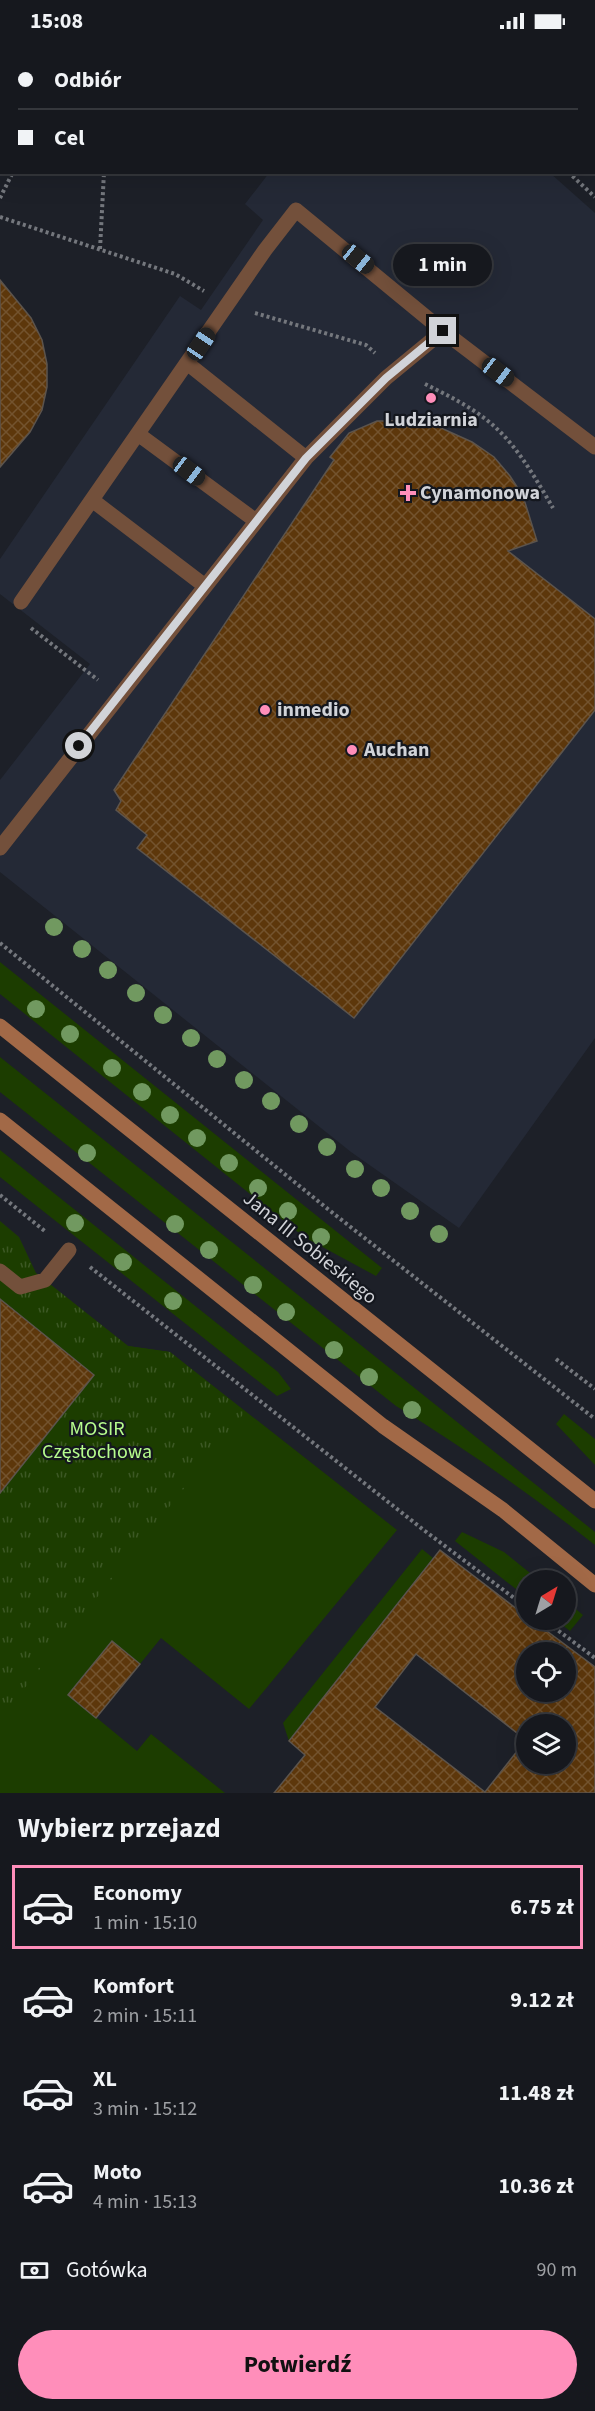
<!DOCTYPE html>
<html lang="pl">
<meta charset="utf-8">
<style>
:root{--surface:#16181e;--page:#23252b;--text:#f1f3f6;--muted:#9ea0a4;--line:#35373c;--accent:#ff8eba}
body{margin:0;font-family:"Source Sans 3",sans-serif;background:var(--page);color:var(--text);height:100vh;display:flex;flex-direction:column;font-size:22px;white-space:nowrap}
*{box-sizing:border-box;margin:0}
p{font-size:20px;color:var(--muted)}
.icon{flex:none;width:33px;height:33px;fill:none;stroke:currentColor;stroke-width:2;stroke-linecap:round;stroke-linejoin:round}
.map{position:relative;height:1751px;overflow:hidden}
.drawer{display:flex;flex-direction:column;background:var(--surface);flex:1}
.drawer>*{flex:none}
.guide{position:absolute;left:0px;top:0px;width:596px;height:132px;box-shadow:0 6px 24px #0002,0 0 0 2px var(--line);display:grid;align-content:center;height:132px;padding:0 18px;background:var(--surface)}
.needle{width:39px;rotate:38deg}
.fabs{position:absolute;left:516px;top:1528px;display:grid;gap:12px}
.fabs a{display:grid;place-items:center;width:60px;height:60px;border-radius:50%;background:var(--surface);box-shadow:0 6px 24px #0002,0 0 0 2px var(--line);font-size:30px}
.end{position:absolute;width:27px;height:27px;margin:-14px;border:8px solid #d1d3d8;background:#111;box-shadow:0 0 0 3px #111}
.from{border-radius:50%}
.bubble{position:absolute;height:42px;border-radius:21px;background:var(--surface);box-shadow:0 6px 24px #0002,0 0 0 2px var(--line);font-size:20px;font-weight:700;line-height:42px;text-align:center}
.car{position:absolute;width:18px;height:36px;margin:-18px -9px;border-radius:8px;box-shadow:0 0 4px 2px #0007;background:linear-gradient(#222 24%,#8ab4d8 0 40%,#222 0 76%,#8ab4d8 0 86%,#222 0)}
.guide b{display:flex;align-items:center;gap:21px;height:57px;font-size:22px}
.guide b+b{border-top:2px solid var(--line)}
.guide i{width:15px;height:15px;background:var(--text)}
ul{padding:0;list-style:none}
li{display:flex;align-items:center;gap:18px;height:84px;margin:0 12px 9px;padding:0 6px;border:3px solid transparent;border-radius:0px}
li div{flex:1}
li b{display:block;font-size:22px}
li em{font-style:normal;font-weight:700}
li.on{border-color:var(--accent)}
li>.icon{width:54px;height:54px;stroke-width:1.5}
h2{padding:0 18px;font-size:27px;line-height:72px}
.pay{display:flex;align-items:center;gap:15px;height:66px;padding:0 18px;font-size:22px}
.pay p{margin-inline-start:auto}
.cta{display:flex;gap:12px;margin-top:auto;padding:12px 18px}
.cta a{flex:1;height:69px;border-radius:36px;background:var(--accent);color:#111;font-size:24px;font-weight:700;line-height:69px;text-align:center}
.status{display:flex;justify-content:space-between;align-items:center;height:42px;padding:0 30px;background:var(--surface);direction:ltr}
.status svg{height:16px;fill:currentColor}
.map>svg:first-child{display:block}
.built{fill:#242936}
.green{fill:#1c3d00}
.park{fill:url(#park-tufts)}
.building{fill:url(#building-cross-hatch);stroke:#5c544d;stroke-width:1.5;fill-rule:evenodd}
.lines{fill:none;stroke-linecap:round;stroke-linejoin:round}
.path{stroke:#74777d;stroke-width:4;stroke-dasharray:3 3;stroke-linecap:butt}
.lane{stroke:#73503b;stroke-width:15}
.street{stroke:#73503b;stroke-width:15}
.secondary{stroke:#a26947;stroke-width:15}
.tree{fill:#719960}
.route{stroke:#d1d3d8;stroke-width:8}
.poi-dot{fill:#ff8eba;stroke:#14171e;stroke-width:2}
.labels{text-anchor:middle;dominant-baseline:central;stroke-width:4.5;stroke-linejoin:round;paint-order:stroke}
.poi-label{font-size:20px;font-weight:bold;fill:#d1d3d8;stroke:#14171e;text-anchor:start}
.street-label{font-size:20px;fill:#d1d3d8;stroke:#14171e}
.park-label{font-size:20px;fill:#b6fc8d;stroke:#14171e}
</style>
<div class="status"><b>15:08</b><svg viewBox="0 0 49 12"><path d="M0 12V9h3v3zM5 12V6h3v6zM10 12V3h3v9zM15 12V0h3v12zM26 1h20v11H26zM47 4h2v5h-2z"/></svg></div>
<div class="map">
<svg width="595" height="1751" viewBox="0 0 595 1751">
<defs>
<pattern id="park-tufts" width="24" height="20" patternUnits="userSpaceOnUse" patternTransform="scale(1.5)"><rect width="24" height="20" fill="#1c3d00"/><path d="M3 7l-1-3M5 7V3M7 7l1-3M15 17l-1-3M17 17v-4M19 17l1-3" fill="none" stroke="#3c5824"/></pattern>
<pattern id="building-cross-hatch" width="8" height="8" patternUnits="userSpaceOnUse" patternTransform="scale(1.5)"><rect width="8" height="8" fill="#5d370b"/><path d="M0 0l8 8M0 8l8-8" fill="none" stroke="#73532e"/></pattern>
</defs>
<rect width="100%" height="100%" fill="#1d2028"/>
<path class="built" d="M 269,131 L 550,131 L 595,171 L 595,996 L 459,1186 L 351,1110 L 0,830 L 0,738 L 90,622 L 0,552 L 0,517 L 180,254 L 201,268 L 263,178 L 245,162 Z"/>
<path class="green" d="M 0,920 L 382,1226 L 376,1234 L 304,1195 L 0,952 Z
M 0,1015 L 595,1490 L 595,1503 C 529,1451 467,1408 396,1364 L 0,1050 Z
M 0,1108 L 278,1330 L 291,1347 L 277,1354 L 0,1135 Z
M 52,1244 L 128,1304 L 170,1310 L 397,1488 L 249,1667 L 161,1596 L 140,1622 L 69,1653 L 137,1709 L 151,1692 L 225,1751 L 0,1751 L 0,1451 Z
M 564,1372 L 595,1397 L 595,1423 L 556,1382 Z
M 462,1490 L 504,1510 L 540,1539 L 526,1539 L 526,1555 L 455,1499 Z
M 422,1507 L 433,1516 L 289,1699 L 283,1681 Z
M 566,1559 L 583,1573 L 570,1589 L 556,1578 L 566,1578 Z"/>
<path class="park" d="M 0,1179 L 19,1195 L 36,1231 L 128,1304 L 170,1310 L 245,1370 L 0,1677 Z"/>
<path class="building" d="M 0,238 L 31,276 L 42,298 L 47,322 L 47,345 L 42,368 L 30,390 L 0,425 Z
M 377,379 L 414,379 L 430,381 L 472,400 L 494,415 L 510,434 L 523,454 L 537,499 L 508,509 L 595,577 L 595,668 L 354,976 L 137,806 L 147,793 L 116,768 L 121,759 L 114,748 L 334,418 L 330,415 L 349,391 Z
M 0,1257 L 94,1333 L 0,1451 Z
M 440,1508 L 526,1574 L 526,1578 L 532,1578 L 595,1625 L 595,1751 L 274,1751 L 305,1713 L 289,1699 ZM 526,1611 L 566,1611 L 566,1650 L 526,1650 ZM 416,1612 L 526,1698 L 485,1750 L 375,1665 ZM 526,1683 L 566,1683 L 566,1722 L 526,1722 Z
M 112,1599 L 140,1622 L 96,1676 L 68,1653 Z"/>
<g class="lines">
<path class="path" d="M 421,0 L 423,2
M 553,0 L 556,2
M 594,32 L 595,33
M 0,86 L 2,87
M 568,130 L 595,155
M 0,156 L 13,130
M 0,175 L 175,232 L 204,249
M 100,207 L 104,130
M 255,271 L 366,303 L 375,311
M 425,342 C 449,354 476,367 496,386 C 520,408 537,439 553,466
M 31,586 L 98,638
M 0,901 L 329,1168 L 595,1377
M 0,1153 L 46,1190
M 90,1225 L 425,1489 L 526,1565
M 556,1317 L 595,1347
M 544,1578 L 595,1616"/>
<path class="lane" d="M 187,321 L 306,416
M 138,392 L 256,479
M 92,458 L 205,544
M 21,560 L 265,208 L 296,168 L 443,289
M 0,806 L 306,416 L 386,336 L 443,289 L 595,405
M 0,1229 L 20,1245 L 45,1238 L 69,1208"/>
<path class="street" d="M 475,0 L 477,2
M 594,97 L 595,98"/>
<path class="secondary" d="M 0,984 L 595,1459
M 0,1078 L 383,1384 L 503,1468 L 595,1543"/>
</g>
<g class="tree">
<circle cx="54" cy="885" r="9"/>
<circle cx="82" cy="907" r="9"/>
<circle cx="108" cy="928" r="9"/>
<circle cx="136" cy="951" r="9"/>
<circle cx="36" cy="967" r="9"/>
<circle cx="163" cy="973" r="9"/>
<circle cx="70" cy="992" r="9"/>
<circle cx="191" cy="996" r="9"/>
<circle cx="217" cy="1017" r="9"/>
<circle cx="112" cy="1026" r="9"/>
<circle cx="244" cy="1038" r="9"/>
<circle cx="142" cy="1050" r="9"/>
<circle cx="271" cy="1059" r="9"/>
<circle cx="170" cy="1073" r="9"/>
<circle cx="299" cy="1082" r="9"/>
<circle cx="197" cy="1096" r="9"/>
<circle cx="327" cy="1105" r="9"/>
<circle cx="87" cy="1111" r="9"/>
<circle cx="229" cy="1121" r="9"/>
<circle cx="355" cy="1127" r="9"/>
<circle cx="258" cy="1146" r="9"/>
<circle cx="381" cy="1146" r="9"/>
<circle cx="288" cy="1169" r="9"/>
<circle cx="410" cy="1169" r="9"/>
<circle cx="75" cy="1181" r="9"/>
<circle cx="175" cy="1182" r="9"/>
<circle cx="439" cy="1192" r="9"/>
<circle cx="321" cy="1195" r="9"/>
<circle cx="209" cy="1208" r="9"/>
<circle cx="123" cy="1220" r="9"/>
<circle cx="253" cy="1243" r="9"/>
<circle cx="173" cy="1259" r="9"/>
<circle cx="286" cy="1270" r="9"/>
<circle cx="334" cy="1308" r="9"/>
<circle cx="369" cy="1335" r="9"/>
<circle cx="412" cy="1368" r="9"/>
</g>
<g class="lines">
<path class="route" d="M 79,704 L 306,416 L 386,336 L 443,289"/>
</g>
<g class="poi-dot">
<circle cx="431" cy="356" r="6"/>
<path d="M405 442h6v6h6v6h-6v6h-6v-6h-6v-6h6z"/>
<circle cx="265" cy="668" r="6"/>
<circle cx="352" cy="708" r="6"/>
</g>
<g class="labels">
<g class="poi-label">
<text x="431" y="378" text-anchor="middle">Ludziarnia</text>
<text x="420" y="451">Cynamonowa</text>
<text x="277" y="668">inmedio</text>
<text x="364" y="708">Auchan</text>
</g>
<g class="street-label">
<text transform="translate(310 1206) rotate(39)">Jana III Sobieskiego</text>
</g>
<g class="park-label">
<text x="97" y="1387">MOSIR<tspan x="97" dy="23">Częstochowa</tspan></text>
</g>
</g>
</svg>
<div class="fabs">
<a><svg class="needle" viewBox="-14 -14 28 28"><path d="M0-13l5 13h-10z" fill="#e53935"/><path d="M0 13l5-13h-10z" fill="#9ea0a4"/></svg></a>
<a><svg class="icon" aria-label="locate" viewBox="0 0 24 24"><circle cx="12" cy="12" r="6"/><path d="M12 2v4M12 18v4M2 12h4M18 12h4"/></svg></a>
<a><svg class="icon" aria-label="layers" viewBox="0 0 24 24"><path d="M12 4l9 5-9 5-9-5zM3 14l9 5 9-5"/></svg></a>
</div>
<i class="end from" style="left:79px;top:704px"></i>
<i class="end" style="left:443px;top:289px"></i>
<div class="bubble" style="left:393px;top:202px;width:99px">1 min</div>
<i class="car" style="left:358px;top:217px;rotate:129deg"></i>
<i class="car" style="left:201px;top:302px;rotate:34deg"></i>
<i class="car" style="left:498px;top:330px;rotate:127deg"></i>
<i class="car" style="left:189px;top:429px;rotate:127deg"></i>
<div class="guide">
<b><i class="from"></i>Odbiór</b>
<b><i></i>Cel</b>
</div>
</div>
<section class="drawer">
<h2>Wybierz przejazd</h2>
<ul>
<li class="on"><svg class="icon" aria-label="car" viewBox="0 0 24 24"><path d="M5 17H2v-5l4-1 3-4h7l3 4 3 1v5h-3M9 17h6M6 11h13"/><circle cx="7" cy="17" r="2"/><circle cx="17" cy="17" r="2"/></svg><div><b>Economy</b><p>1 min · 15:10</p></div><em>6.75 zł</em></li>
<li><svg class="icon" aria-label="car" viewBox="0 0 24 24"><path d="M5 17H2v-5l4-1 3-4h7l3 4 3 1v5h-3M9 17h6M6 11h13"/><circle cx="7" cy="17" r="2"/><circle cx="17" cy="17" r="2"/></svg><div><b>Komfort</b><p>2 min · 15:11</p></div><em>9.12 zł</em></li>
<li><svg class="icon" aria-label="car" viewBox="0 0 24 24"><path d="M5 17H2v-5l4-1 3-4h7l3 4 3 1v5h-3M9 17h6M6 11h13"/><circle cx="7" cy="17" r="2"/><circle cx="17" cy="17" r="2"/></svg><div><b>XL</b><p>3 min · 15:12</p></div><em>11.48 zł</em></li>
<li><svg class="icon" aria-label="car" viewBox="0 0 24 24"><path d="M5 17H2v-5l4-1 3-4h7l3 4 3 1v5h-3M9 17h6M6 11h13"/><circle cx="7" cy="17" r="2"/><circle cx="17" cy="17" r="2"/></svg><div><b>Moto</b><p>4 min · 15:13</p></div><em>10.36 zł</em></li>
</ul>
<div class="pay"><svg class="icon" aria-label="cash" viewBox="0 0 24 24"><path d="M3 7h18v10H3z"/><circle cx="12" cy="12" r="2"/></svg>Gotówka<p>90 m</p></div>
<div class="cta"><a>Potwierdź</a></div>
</section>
